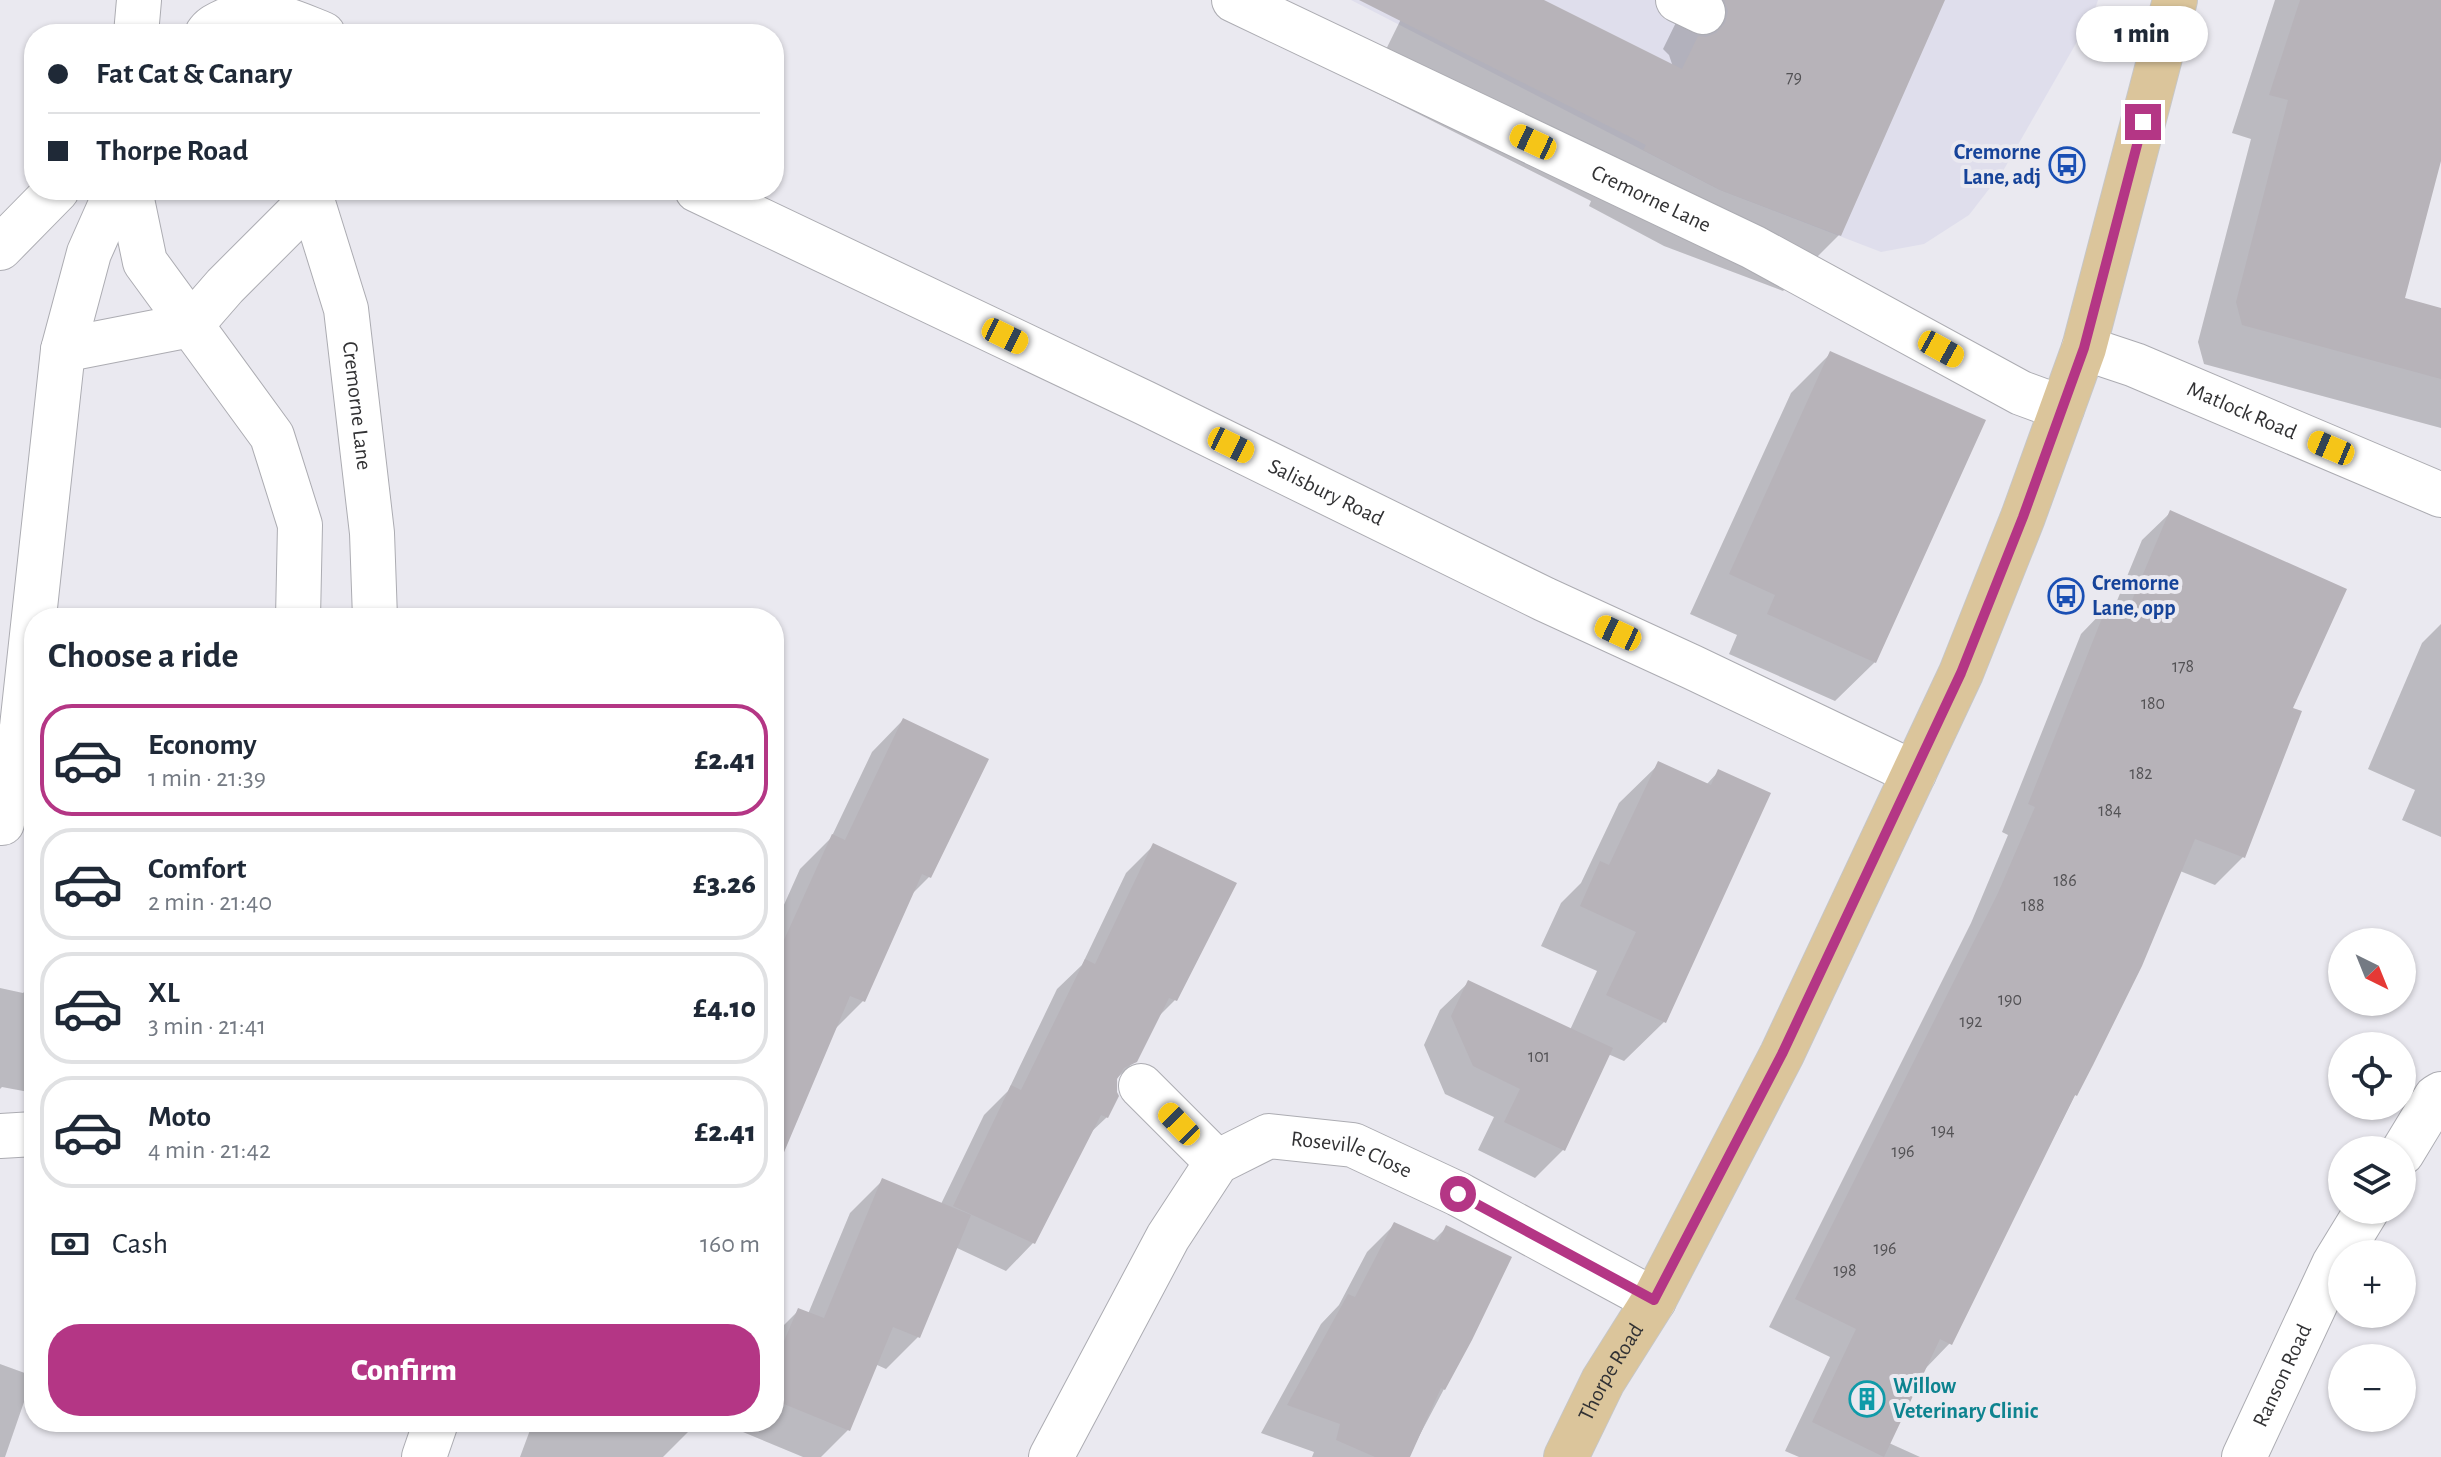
<!DOCTYPE html>
<meta charset="utf-8">
<style>
:root{--surface:#fff;--page:#f2f2f3;--text:#1f2937;--muted:#747a83;--line:#e0e1e3;--accent:#b43685}
body{margin:0;font-family:"Alegreya Sans",sans-serif;background:var(--page);color:var(--text);height:100vh;display:flex;flex-direction:column;font-size:30px;white-space:nowrap}
*{box-sizing:border-box;margin:0}
p{font-size:26px;color:var(--muted)}
.icon{flex:none;width:44px;height:44px;fill:none;stroke:currentColor;stroke-width:2;stroke-linecap:round;stroke-linejoin:round}
.map{position:relative;flex:1;overflow:hidden}
.details{position:absolute;left:24px;top:608px;width:760px;height:824px;display:flex;flex-direction:column;background:var(--surface);border-radius:32px;box-shadow:0 2px 6px #0004}
.details>*{flex:none}
.top-card{position:absolute;left:24px;top:24px;width:760px;height:176px;border-radius:32px;box-shadow:0 2px 6px #0004;display:grid;align-content:center;height:176px;padding:0 24px;background:var(--surface)}
.needle{width:52px;rotate:137deg}
.controls{position:absolute;left:2328px;top:928px;display:grid;gap:16px}
.controls a{display:grid;place-items:center;width:88px;height:88px;border-radius:50%;background:var(--surface);box-shadow:0 2px 6px #0004;font-size:40px}
.end{position:absolute;width:36px;height:36px;margin:-18px;border:10px solid #b43685;background:#fff;box-shadow:0 0 0 4px #fff}
.from{border-radius:50%}
.bubble{position:absolute;height:56px;border-radius:28px;background:var(--surface);box-shadow:0 2px 6px #0004;font-size:26px;font-weight:800;line-height:56px;text-align:center}
.car{position:absolute;width:24px;height:48px;margin:-24px -12px;border-radius:10px;box-shadow:0 0 6px 2px #0007;background:linear-gradient(#f5c518 24%,#345 0 40%,#f5c518 0 76%,#345 0 86%,#f5c518 0)}
.top-card b{display:flex;align-items:center;gap:28px;height:76px;font-size:30px}
.top-card b+b{border-top:2px solid var(--line)}
.top-card i{width:20px;height:20px;background:var(--text)}
ul{padding:0;list-style:none}
li{display:flex;align-items:center;gap:24px;height:112px;margin:0 16px 12px;padding:0 8px;border:4px solid var(--line);border-radius:32px}
li div{flex:1}
li b{display:block;font-size:30px}
li em{font-style:normal;font-weight:800}
li.on{border-color:var(--accent)}
li>.icon{width:72px;height:72px;stroke-width:1.5}
h2{padding:0 24px;font-size:36px;line-height:96px}
.pay{display:flex;align-items:center;gap:20px;height:88px;padding:0 24px;font-size:30px}
.pay p{margin-inline-start:auto}
.cta{display:flex;gap:16px;margin-top:auto;padding:16px 24px}
.cta a{flex:1;height:92px;border-radius:32px;background:var(--accent);color:#fff;font-size:32px;font-weight:800;line-height:92px;text-align:center}
.map>svg:first-child{display:block}
.built{fill:#dfdeec}
.shadow{fill:#0003}
.building{fill:#b7b3b9}
.lines{fill:none;stroke-linecap:round;stroke-linejoin:round}
.minor-casing{stroke:#acacb2;stroke-width:46}
.major-casing{stroke:#c6c6c6;stroke-width:46}
.minor{stroke:#fff;stroke-width:44}
.major{stroke:#dbc59b;stroke-width:44}
.route{stroke:#b43685;stroke-width:10}
.labels{text-anchor:middle;dominant-baseline:central;stroke-width:8;stroke-linejoin:round;paint-order:stroke}
.number-label{font-size:18px;fill:#535255}
.transit-label{font-size:22px;font-weight:bold;fill:#164399;stroke:#eae9f0;text-anchor:end}
.street-label{font-size:22px;fill:#323234;stroke:#eae9f0}
.culture-label{font-size:22px;font-weight:bold;fill:#0d838f;stroke:#eae9f0;text-anchor:start}
</style>
<div class="map">
<svg width="2441" height="1457" viewBox="0 0 2441 1457">
<rect width="100%" height="100%" fill="#eae9f0"/>
<path class="built" d="M 1351,0 L 2098,0 L 2094,12 L 2003,171 L 1969,215 L 1924,244 L 1881,252 L 1720,190 Z"/>
<path class="shadow" d="M 1418,0 L 1539,0 L 1673,67 L 1669,55 L 1663,49 L 1687,0 L 1926,0 L 1839,235 L 1783,291 L 1664,246 L 1589,206 L 1591,201 L 1367,88 L 1403,15 Z
M 2275,0 L 2441,0 L 2441,153 L 2403,300 L 2441,310 L 2441,428 L 2204,364 L 2198,342 L 2251,139 L 2232,133 Z
M 1831,353 L 1875,662 L 1835,701 L 1729,654 L 1737,635 L 1690,614 L 1791,393 Z
M 2170,513 L 2291,709 L 2300,712 L 2243,857 L 2215,885 L 2180,871 L 2075,1095 L 1950,1343 L 1924,1370 L 1889,1443 L 1920,1457 L 1799,1457 L 1785,1451 L 1830,1357 L 1769,1327 L 1971,923 L 2008,835 L 2002,832 L 2081,634 L 2108,606 L 2114,608 L 2142,540 Z
M 2441,624 L 2441,837 L 2402,820 L 2415,790 L 2368,769 L 2422,643 Z
M 903,720 L 986,760 L 929,877 L 909,897 L 863,1001 L 833,1031 L 774,1166 L 774,927 L 800,869 L 831,838 L 872,752 Z
M 1659,764 L 1706,785 L 1719,771 L 1664,1022 L 1624,1061 L 1608,1054 L 1563,1150 L 1535,1178 L 1478,1150 L 1494,1117 L 1445,1094 L 1424,1045 L 1440,1010 L 1468,983 L 1570,1030 L 1597,971 L 1541,946 L 1561,903 L 1581,883 L 1619,803 Z
M 1154,845 L 1175,1000 L 1156,1019 L 1135,1061 L 1115,1080 L 1107,1117 L 1088,1135 L 1033,1243 L 1006,1271 L 955,1247 L 918,1337 L 886,1369 L 875,1364 L 848,1430 L 821,1457 L 803,1457 L 719,1422 L 774,1422 L 774,1324 L 782,1327 L 799,1310 L 808,1314 L 850,1213 L 883,1180 L 941,1204 L 984,1115 L 1008,1091 L 1057,989 L 1082,965 L 1126,873 Z
M 34,982 L 34,1093 L 2,1087 L 0,1089 L 0,988 L 23,993 Z
M 1395,1224 L 1432,1242 L 1447,1227 L 1470,1340 L 1408,1457 L 1312,1457 L 1314,1452 L 1261,1433 L 1321,1324 L 1339,1305 L 1367,1252 Z
M 0,1364 L 33,1376 L 5,1457 L 0,1457 Z
M 533,1422 L 693,1422 L 690,1430 L 663,1457 L 520,1457 Z"/>
<path class="building" d="M 1359,0 L 1544,0 L 1682,69 L 1698,36 L 1706,37 L 1716,33 L 1725,23 L 1728,11 L 1724,0 L 1945,0 L 1841,236 L 1720,190 L 1643,150 L 1646,145 Z
M 2300,0 L 2441,0 L 2441,161 L 2405,298 L 2441,308 L 2441,379 L 2242,325 L 2236,302 L 2288,100 L 2269,95 Z
M 1830,351 L 1986,420 L 1876,663 L 1767,614 L 1775,595 L 1729,574 Z
M 2170,510 L 2347,589 L 2293,708 L 2302,711 L 2245,858 L 2195,839 L 2142,966 L 2093,1065 L 2077,1096 L 2075,1095 L 1952,1345 L 1940,1339 L 1884,1457 L 1812,1422 L 1856,1329 L 1795,1299 L 1998,893 L 2035,807 L 2028,804 L 2108,603 L 2116,607 L 2119,600 L 2130,605 Z
M 903,718 L 989,759 L 931,878 L 922,874 L 865,1002 L 850,996 L 774,1176 L 774,962 L 832,834 L 845,840 Z
M 1658,761 L 1711,785 L 1718,769 L 1771,793 L 1666,1023 L 1606,995 L 1636,932 L 1580,906 L 1600,861 L 1609,865 Z
M 1153,843 L 1237,883 L 1177,1001 L 1169,998 L 1137,1062 L 1124,1068 L 1117,1079 L 1117,1092 L 1119,1096 L 1108,1118 L 1101,1115 L 1035,1244 L 953,1206 L 1011,1085 L 1021,1090 L 1085,959 L 1095,964 Z
M 1468,980 L 1613,1048 L 1565,1151 L 1504,1122 L 1520,1089 L 1473,1066 L 1451,1016 Z
M 882,1178 L 971,1215 L 920,1338 L 893,1327 L 850,1431 L 774,1400 L 774,1365 L 798,1308 L 824,1318 Z
M 1394,1222 L 1438,1242 L 1446,1225 L 1512,1257 L 1472,1340 L 1445,1390 L 1441,1388 L 1410,1457 L 1375,1457 L 1336,1440 L 1340,1424 L 1287,1405 L 1348,1294 L 1355,1297 Z"/>
<g class="lines">
<defs>
<g id="minor">
<path id="s1" d="M 1234,0 L 1753,247 L 2021,393 L 2062,408"/>
<path d="M 1678,0 L 1703,12"/>
<path d="M 136,34 L 139,0"/>
<path d="M 207,34 C 212,26 219,24 227,20 C 258,4 293,22 323,34"/>
<path d="M 130,190 L 145,262 L 272,436 L 300,525 L 298,618"/>
<path id="s2" d="M 309,190 L 346,309 L 372,533 L 375,618"/>
<path id="s3" d="M 697,190 L 1145,403 L 1544,599 L 1692,667 L 1914,773"/>
<path d="M 0,248 L 57,190"/>
<path id="s4" d="M 2084,348 L 2135,365 L 2441,495"/>
<path d="M 63,350 L 191,325 L 225,286 L 312,199"/>
<path d="M 2,823 L 22,727 L 63,350 L 89,253 L 117,190"/>
<path d="M 1141,1086 L 1217,1162"/>
<path d="M 0,1136 L 34,1134"/>
<path d="M 2402,1153 L 2436,1097 L 2441,1094"/>
<path d="M 424,1457 L 436,1422"/>
<path id="s5" d="M 1051,1457 L 1168,1237 L 1217,1162 L 1269,1136 L 1353,1145 L 1458,1194 L 1654,1300"/>
<path id="s6" d="M 2244,1457 L 2334,1264 L 2367,1210"/>
</g>
<g id="major">
<path id="s7" d="M 1566,1457 L 1603,1381 L 1654,1300 L 1782,1054 L 1961,673 L 2023,517 L 2084,348 L 2175,0"/>
</g>
</defs>
<use href="#minor" class="minor-casing"/>
<use href="#major" class="major-casing"/>
<use href="#minor" class="minor"/>
<use href="#major" class="major"/>
</g>
<g class="lines">
<path class="route" d="M 1458,1194 L 1654,1300 L 1782,1054 L 1961,673 L 2023,517 L 2084,348 L 2143,122"/>
</g>
<defs>
<symbol id="bus-ring" viewBox="-11 -11 22 22"><circle r="9.5" fill="#eae9f0" stroke="#1a4fb4" stroke-width="1.5"/><path d="M-5-6H5V4H4V6H2V4H-2V6H-4V4H-5ZM-3.5-4V0h7V-4ZM-3.5 1.2v1.5H-2V1.2ZM2 1.2v1.5H3.5V1.2Z" fill="#1a4fb4"/></symbol>
<symbol id="building-ring" viewBox="-11 -11 22 22"><circle r="9.5" fill="#eae9f0" stroke="#0f9aa8" stroke-width="1.5"/><path d="M-4-6H4V6H1V3H-1V6H-4ZM-2.5-4.3h1.7v1.8h-1.7ZM.8-4.3h1.7v1.8H.8ZM-2.5-1h1.7V.8h-1.7ZM.8-1h1.7V.8H.8Z" fill="#0f9aa8"/></symbol>
</defs>
<g fill-rule="evenodd">
<use href="#bus-ring" x="2047" y="145" width="40" height="40"/>
<use href="#bus-ring" x="2046" y="576" width="40" height="40"/>
<use href="#building-ring" x="1847" y="1379" width="40" height="40"/>
</g>
<g class="labels">
<g class="number-label">
<text x="1794" y="78">79</text>
<text x="2183" y="667">178</text>
<text x="2153" y="704">180</text>
<text x="2141" y="774">182</text>
<text x="2110" y="811">184</text>
<text x="2065" y="881">186</text>
<text x="2033" y="906">188</text>
<text x="2010" y="1000">190</text>
<text x="1971" y="1022">192</text>
<text x="1539" y="1057">101</text>
<text x="1943" y="1131">194</text>
<text x="1903" y="1152">196</text>
<text x="1885" y="1249">196</text>
<text x="1845" y="1271">198</text>
</g>
<g class="transit-label">
<text x="2041" y="152">Cremorne<tspan x="2041" dy="25">Lane, adj</tspan></text>
<text x="2092" y="583" text-anchor="start">Cremorne<tspan x="2092" dy="25">Lane, opp</tspan></text>
</g>
<g class="street-label">
<text stroke="none"><textPath href="#s1" startOffset="462">Cremorne Lane</textPath></text>
<text stroke="none"><textPath href="#s2" startOffset="222">Cremorne Lane</textPath></text>
<text stroke="none"><textPath href="#s4" startOffset="170">Matlock Road</textPath></text>
<text stroke="none"><textPath href="#s3" startOffset="698">Salisbury Road</textPath></text>
<text stroke="none"><textPath href="#s5" startOffset="482">Roseville Close</textPath></text>
<text stroke="none"><textPath href="#s7" startOffset="96">Thorpe Road</textPath></text>
<text stroke="none"><textPath href="#s6" startOffset="90">Ranson Road</textPath></text>
</g>
<g class="culture-label">
<text x="1893" y="1386">Willow<tspan x="1893" dy="25">Veterinary Clinic</tspan></text>
</g>
</g>
</svg>
<div class="controls">
<a><svg class="needle" viewBox="-14 -14 28 28"><path d="M0-13l5 13h-10z" fill="#e53935"/><path d="M0 13l5-13h-10z" fill="#747a83"/></svg></a>
<a><svg class="icon" aria-label="locate" viewBox="0 0 24 24"><circle cx="12" cy="12" r="6"/><path d="M12 2v4M12 18v4M2 12h4M18 12h4"/></svg></a>
<a><svg class="icon" aria-label="layers" viewBox="0 0 24 24"><path d="M12 4l9 5-9 5-9-5zM3 14l9 5 9-5"/></svg></a>
<a>+</a>
<a>−</a>
</div>
<i class="end from" style="left:1458px;top:1194px"></i>
<i class="end" style="left:2143px;top:122px"></i>
<div class="bubble" style="left:2076px;top:6px;width:132px">1 min</div>
<i class="car" style="left:1533px;top:142px;rotate:295deg"></i>
<i class="car" style="left:1005px;top:336px;rotate:116deg"></i>
<i class="car" style="left:1941px;top:349px;rotate:119deg"></i>
<i class="car" style="left:1231px;top:445px;rotate:116deg"></i>
<i class="car" style="left:2331px;top:448px;rotate:293deg"></i>
<i class="car" style="left:1618px;top:633px;rotate:295deg"></i>
<i class="car" style="left:1179px;top:1124px;rotate:316deg"></i>
<div class="top-card">
<b><i class="from"></i>Fat Cat &amp; Canary</b>
<b><i></i>Thorpe Road</b>
</div>
<section class="details">
<h2>Choose a ride</h2>
<ul>
<li class="on"><svg class="icon" aria-label="car" viewBox="0 0 24 24"><path d="M5 17H2v-5l4-1 3-4h7l3 4 3 1v5h-3M9 17h6M6 11h13"/><circle cx="7" cy="17" r="2"/><circle cx="17" cy="17" r="2"/></svg><div><b>Economy</b><p>1 min · 21:39</p></div><em>£2.41</em></li>
<li><svg class="icon" aria-label="car" viewBox="0 0 24 24"><path d="M5 17H2v-5l4-1 3-4h7l3 4 3 1v5h-3M9 17h6M6 11h13"/><circle cx="7" cy="17" r="2"/><circle cx="17" cy="17" r="2"/></svg><div><b>Comfort</b><p>2 min · 21:40</p></div><em>£3.26</em></li>
<li><svg class="icon" aria-label="car" viewBox="0 0 24 24"><path d="M5 17H2v-5l4-1 3-4h7l3 4 3 1v5h-3M9 17h6M6 11h13"/><circle cx="7" cy="17" r="2"/><circle cx="17" cy="17" r="2"/></svg><div><b>XL</b><p>3 min · 21:41</p></div><em>£4.10</em></li>
<li><svg class="icon" aria-label="car" viewBox="0 0 24 24"><path d="M5 17H2v-5l4-1 3-4h7l3 4 3 1v5h-3M9 17h6M6 11h13"/><circle cx="7" cy="17" r="2"/><circle cx="17" cy="17" r="2"/></svg><div><b>Moto</b><p>4 min · 21:42</p></div><em>£2.41</em></li>
</ul>
<div class="pay"><svg class="icon" aria-label="cash" viewBox="0 0 24 24"><path d="M3 7h18v10H3z"/><circle cx="12" cy="12" r="2"/></svg>Cash<p>160 m</p></div>
<div class="cta"><a>Confirm</a></div>
</section>
</div>
